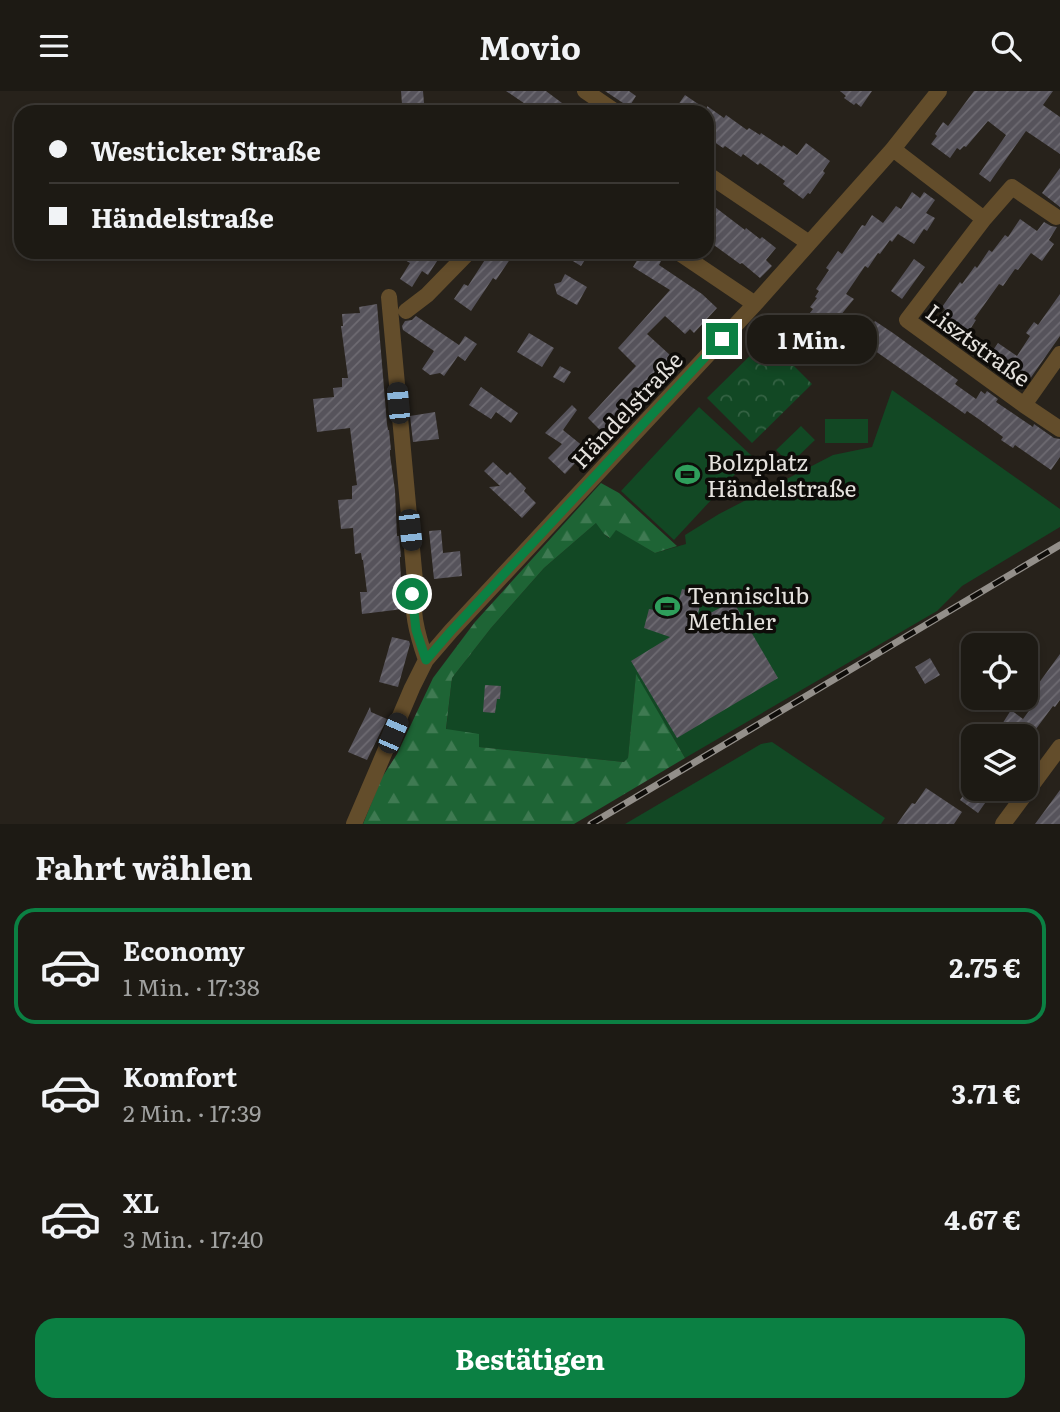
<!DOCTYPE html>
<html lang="de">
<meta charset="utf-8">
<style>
:root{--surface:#1d1a14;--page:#25231d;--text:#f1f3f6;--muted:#a0a1a0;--line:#3b3834;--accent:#0b8043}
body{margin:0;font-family:Literata,serif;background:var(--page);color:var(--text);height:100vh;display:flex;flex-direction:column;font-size:26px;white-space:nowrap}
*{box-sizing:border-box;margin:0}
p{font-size:23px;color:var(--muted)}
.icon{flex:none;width:38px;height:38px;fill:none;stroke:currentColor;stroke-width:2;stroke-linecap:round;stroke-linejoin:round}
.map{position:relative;height:733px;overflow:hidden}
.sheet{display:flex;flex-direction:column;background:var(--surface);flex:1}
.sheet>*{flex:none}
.banner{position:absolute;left:14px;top:14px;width:700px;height:154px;border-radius:21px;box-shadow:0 4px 10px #0003,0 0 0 2px var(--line);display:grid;align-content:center;height:154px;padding:0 35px;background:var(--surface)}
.controls{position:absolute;left:961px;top:542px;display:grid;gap:14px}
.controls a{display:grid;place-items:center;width:77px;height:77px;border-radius:14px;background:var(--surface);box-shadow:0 4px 10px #0003,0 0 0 2px var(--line);font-size:35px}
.end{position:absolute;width:32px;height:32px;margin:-16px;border:9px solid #0b8043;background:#fff;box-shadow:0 0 0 4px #fff}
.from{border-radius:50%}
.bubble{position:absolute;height:49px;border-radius:21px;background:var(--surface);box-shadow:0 4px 10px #0003,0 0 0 2px var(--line);font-size:23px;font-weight:700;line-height:49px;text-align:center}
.car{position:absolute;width:21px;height:42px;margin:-21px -10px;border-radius:9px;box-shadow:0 0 5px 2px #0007;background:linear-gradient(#222 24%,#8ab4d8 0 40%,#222 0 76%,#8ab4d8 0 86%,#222 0)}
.banner b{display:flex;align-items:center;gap:24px;height:66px;font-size:26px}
.banner b+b{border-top:2px solid var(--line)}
.banner i{width:18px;height:18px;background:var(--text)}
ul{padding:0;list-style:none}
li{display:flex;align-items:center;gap:21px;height:116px;margin:0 14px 10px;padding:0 21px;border:4px solid transparent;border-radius:21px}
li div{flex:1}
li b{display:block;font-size:26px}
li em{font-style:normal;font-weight:700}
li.on{border-color:var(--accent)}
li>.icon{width:63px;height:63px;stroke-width:1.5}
h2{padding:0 35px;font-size:32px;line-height:84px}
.primary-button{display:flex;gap:14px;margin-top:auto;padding:14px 35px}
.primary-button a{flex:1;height:80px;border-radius:21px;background:var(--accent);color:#fff;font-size:28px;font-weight:700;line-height:80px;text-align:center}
header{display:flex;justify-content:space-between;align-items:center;height:91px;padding:0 35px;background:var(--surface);font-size:32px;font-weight:700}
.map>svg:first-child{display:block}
.grass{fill:#124824}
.forest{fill:url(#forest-firs)}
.park{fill:url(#park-crowns)}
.building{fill:url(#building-hatch)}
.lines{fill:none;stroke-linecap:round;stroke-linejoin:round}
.street{stroke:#634d2b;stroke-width:16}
.rail-casing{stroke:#938f8a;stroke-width:7}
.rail{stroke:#0e0c09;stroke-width:4.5;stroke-dasharray:13;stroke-linecap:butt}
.route{stroke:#0b8043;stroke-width:9}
.labels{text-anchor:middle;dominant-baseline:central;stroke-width:7;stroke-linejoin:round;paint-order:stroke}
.street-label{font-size:23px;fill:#e4e1dd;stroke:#0e0c09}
.poi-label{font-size:23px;fill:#e4e1dd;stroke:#0e0c09;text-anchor:start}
</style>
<header><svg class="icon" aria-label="menu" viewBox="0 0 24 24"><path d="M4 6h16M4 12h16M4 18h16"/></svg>Movio<svg class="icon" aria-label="search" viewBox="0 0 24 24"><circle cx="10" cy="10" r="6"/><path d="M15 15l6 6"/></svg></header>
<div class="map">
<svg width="1060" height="733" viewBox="0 0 1060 733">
<defs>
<pattern id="forest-firs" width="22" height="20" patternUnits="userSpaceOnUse" patternTransform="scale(1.75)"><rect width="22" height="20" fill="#1e6435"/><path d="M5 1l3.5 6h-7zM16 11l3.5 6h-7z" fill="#3f7a52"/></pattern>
<pattern id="park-crowns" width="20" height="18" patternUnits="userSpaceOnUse" patternTransform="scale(1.75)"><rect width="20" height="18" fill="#124824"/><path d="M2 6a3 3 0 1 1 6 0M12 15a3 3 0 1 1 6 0" fill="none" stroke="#346243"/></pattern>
<pattern id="building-hatch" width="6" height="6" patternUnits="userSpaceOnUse" patternTransform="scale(1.75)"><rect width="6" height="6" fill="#56535b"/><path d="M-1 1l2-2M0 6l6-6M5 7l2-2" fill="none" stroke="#6e6b72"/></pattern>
</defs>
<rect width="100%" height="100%" fill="#27221b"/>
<path class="grass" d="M 892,299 L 1060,418 L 1060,436 L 962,495 L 937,520 L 685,667 L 636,584 L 628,668 L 624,671 L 478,656 L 446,639 L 452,587 L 491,537 L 544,477 L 597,431 L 604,443 L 609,447 L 616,438 L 655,462 L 686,453 L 685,444 L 719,423 L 833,364 L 872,356 Z
M 699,316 L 752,365 L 674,449 L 621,400 Z
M 825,328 L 868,328 L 868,352 L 825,352 Z
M 801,335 L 815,349 L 790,373 L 776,359 Z
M 772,651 L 885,727 L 881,733 L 625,733 L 761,653 Z"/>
<path class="forest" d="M 601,392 L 619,402 L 677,455 L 655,462 L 616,439 L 610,447 L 604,443 L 596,432 L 544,477 L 491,537 L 452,587 L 446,638 L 479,643 L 479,656 L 624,671 L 628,667 L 636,583 L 685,667 L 574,733 L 363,733 L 381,688 L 397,663 L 433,587 L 475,531 Z"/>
<path class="park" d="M 767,248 L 812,293 L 752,352 L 707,307 Z"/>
<path class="building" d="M 401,0 L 423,0 L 424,12 L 402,13 Z
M 506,0 L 546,0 L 574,21 L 537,21 Z
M 605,0 L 629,0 L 636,5 L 629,16 Z
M 840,0 L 872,0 L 861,16 L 856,12 L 854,14 L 844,7 L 846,5 Z
M 974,0 L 1053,0 L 1043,14 L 1060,26 L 1060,63 L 1026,40 L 990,91 L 979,83 L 1006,44 L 988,30 L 966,56 L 964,55 L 960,59 L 957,57 L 950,67 L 931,53 L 937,45 L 935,43 L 943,31 L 948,35 Z
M 685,4 L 707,19 L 707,15 L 724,27 L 726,24 L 747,39 L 749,37 L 760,44 L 761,42 L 782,56 L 783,54 L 797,64 L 806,52 L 830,70 L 823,80 L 825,82 L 810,103 L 808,102 L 803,108 L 783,93 L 785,90 L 760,72 L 758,74 L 743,63 L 741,66 L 725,55 L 723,57 L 707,46 L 707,21 L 673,21 Z
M 1060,77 L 1060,116 L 1042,102 Z
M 912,101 L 920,107 L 924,101 L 935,109 L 926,122 L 935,127 L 927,140 L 924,138 L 914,153 L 898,143 L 892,151 L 890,149 L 880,163 L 878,162 L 868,177 L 865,175 L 846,203 L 854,208 L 835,231 L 834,230 L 830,235 L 827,233 L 822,241 L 811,233 L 812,232 L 806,227 L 813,218 L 810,216 L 817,207 L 815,206 L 819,200 L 816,198 L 829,179 L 826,177 L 838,160 L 842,163 L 862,134 L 865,135 L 872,124 L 883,132 L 896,115 L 901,118 Z
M 707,110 L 745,139 L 746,137 L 760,148 L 762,146 L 776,157 L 766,169 L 772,175 L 760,187 L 742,172 L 740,173 L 707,149 Z
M 1020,128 L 1037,140 L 1044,131 L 1051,135 L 1057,136 L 1049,149 L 1054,153 L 1042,170 L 1031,162 L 1018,179 L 1015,178 L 1003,195 L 999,193 L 974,228 L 976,229 L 964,248 L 937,229 L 945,218 L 942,216 L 960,191 L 962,193 L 975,175 L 977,177 L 989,159 L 992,161 L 1005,144 L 1008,146 Z
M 410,161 L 440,161 L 437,165 L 439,167 L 428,184 L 422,180 L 412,196 L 400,188 L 410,172 L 405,169 Z
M 490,161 L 515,161 L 496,189 L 493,187 L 471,220 L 454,208 L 464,193 L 468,195 Z
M 558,161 L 590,161 L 581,175 Z
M 642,161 L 651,161 L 662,168 L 659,174 L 702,203 L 717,217 L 694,242 L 690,238 L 685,243 L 665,225 L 647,243 L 670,264 L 667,267 L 669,270 L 646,294 L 644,293 L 636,302 L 602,341 L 588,327 L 636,275 L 618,257 L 670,199 L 633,176 Z
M 914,168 L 925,176 L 902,208 L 891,200 Z
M 565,183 L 587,196 L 577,214 L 557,203 L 554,193 L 561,191 Z
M 1060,203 L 1060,245 L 1025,295 L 1013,287 L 1010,291 L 1000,284 L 1005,276 L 989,265 L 998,252 L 1017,265 L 1030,245 L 1026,242 L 1034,231 L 1038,234 Z
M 377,213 L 387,333 L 388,339 L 389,339 L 391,359 L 390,359 L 390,364 L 395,399 L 397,445 L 399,445 L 401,466 L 400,466 L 400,471 L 403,518 L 362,523 L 360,501 L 367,501 L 363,469 L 362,469 L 361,462 L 355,463 L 353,437 L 341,438 L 338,409 L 352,408 L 352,395 L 357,394 L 350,337 L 317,341 L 313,308 L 334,306 L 333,297 L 342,296 L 342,287 L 348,287 L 341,235 L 343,235 L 342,223 L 360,222 L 359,216 Z
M 416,225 L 459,254 L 465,245 L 477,253 L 465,270 L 458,265 L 444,285 L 440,282 L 430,284 L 422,278 L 434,260 L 403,239 L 402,235 L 405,230 L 412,229 Z
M 866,229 L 872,234 L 875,230 L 893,242 L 958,289 L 955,293 L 976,308 L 981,300 L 985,303 L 987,300 L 998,308 L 996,311 L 1033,336 L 1034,333 L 1054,347 L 1060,348 L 1060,366 L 1051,379 L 1015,354 L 1013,357 L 1001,349 L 1003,346 L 980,329 L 967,320 L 965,323 L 861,250 L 864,246 L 857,242 Z
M 529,242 L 554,257 L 542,276 L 517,261 Z
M 560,275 L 571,281 L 564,292 L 553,286 Z
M 481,296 L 518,322 L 511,332 L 496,321 L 491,328 L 469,314 Z
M 572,314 L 577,319 L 563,339 L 589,360 L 583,368 L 572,360 L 579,368 L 565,383 L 548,367 L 562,353 L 545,342 Z
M 435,321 L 439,348 L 413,351 L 410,325 Z
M 493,371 L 507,384 L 510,381 L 526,397 L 524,400 L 536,412 L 522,427 L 489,396 L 500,395 L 484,380 Z
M 441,439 L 443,462 L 460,460 L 462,485 L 434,488 L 429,440 Z
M 682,498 L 702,503 L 697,529 L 733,510 L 778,587 L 677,647 L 631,570 L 670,546 L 644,537 L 649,518 L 675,523 Z
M 392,546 L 409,550 L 410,553 L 398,596 L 379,591 Z
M 1060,563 L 1060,609 L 1055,616 L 1053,615 L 1030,646 L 994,646 L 1011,619 L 1023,628 L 1040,605 L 1033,600 Z
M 930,567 L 940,584 L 925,593 L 915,576 Z
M 485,594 L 501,595 L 500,608 L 497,608 L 495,622 L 483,621 Z
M 370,616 L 371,621 L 387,628 L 367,669 L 348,661 Z
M 926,697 L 962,721 L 954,733 L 897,733 L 912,712 L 915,713 Z
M 968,698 L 995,698 L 978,722 L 960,709 Z
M 1060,699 L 1060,733 L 1035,733 Z"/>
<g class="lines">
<path class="street" d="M 585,0 L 616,21
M 893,58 L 984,128 L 907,229 L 1024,314 L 1060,338
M 707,83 L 809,152
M 984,128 L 1012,96 L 1056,126
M 678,161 L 755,213
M 389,206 L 415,490 C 410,517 417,543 426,569
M 406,220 L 427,204 L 469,161
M 1024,314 L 1060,263
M 354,733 L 412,597 L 426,569 L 451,540 L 755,213 L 893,58 L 939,0
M 1003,733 L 1060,656"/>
<defs>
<path id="rail" d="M 591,733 L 1060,454"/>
</defs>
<use href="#rail" class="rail-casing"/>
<use href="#rail" class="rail"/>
</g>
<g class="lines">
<path class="route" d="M 412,503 L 416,539 L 426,569 L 451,540 L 722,248"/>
</g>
<defs>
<symbol id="stadium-bare" viewBox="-9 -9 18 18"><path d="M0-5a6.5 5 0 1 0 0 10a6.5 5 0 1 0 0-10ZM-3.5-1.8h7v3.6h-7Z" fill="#2e9e5b" stroke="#0e0c09" stroke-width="2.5" paint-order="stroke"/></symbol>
</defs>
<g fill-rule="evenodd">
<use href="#stadium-bare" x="670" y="366" width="35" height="35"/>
<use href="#stadium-bare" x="650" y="498" width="35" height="35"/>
</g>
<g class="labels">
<g class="street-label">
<text transform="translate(979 253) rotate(36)">Lisztstraße</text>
<text transform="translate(626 318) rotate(-47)">Händelstraße</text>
</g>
<g class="poi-label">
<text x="707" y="370">Bolzplatz<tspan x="707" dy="26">Händelstraße</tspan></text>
<text x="687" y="503">Tennisclub<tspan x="687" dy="26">Methler</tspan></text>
</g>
</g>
</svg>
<div class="controls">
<a><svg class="icon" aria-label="locate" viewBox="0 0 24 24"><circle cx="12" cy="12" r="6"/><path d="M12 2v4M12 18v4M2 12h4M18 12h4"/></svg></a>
<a><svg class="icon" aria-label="layers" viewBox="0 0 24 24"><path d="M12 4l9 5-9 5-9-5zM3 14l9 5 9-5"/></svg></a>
</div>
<i class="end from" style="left:412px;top:503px"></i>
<i class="end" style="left:722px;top:248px"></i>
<div class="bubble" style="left:747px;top:224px;width:130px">1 Min.</div>
<i class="car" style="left:398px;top:312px;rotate:355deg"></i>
<i class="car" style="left:410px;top:439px;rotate:174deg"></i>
<i class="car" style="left:393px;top:642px;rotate:23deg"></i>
<div class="banner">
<b><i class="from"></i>Westicker Straße</b>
<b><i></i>Händelstraße</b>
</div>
</div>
<section class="sheet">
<h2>Fahrt wählen</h2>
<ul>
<li class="on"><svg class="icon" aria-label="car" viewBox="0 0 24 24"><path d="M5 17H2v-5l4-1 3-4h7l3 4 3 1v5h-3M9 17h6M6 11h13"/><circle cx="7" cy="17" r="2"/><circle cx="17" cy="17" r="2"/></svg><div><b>Economy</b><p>1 Min. · 17:38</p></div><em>2.75 €</em></li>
<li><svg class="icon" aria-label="car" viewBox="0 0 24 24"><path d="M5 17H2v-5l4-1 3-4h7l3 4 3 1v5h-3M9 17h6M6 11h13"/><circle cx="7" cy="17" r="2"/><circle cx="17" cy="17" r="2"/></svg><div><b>Komfort</b><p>2 Min. · 17:39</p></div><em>3.71 €</em></li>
<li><svg class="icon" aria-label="car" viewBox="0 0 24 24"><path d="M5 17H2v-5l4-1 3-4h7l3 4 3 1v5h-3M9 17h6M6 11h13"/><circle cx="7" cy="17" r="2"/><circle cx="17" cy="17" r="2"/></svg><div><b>XL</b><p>3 Min. · 17:40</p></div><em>4.67 €</em></li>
</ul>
<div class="primary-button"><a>Bestätigen</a></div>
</section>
